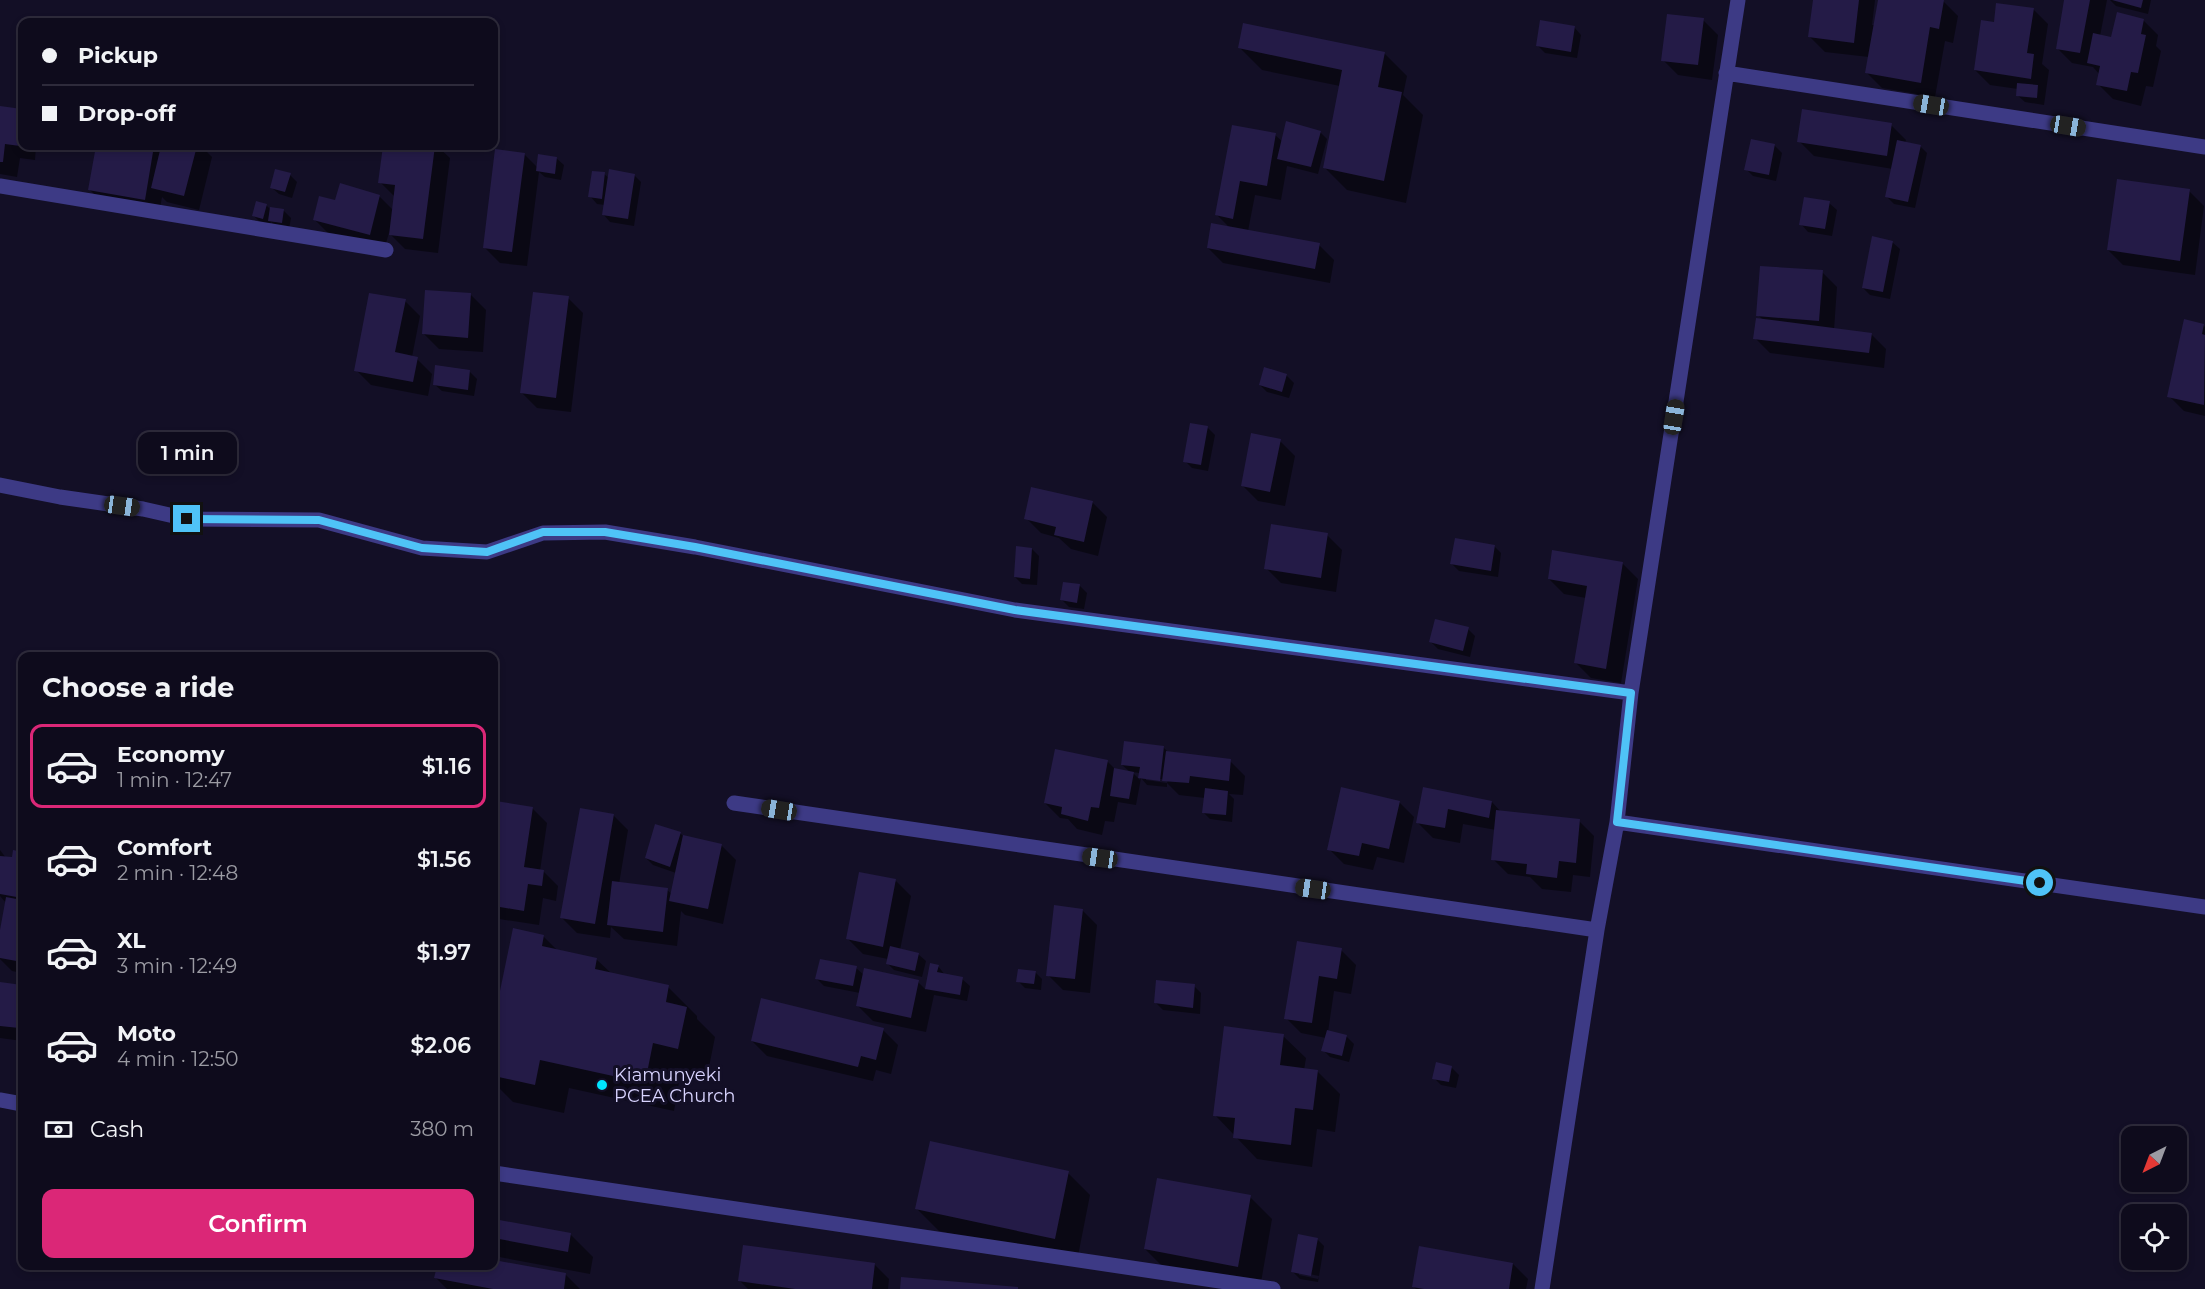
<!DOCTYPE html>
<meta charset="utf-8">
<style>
:root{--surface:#0e0b1c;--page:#1c1929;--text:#f1f3f6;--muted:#9b9ba3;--line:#2e2b3b;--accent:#db2777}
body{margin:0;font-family:Montserrat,sans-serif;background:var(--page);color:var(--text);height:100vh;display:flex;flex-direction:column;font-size:22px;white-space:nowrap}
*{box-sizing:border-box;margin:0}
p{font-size:20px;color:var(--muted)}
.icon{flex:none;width:33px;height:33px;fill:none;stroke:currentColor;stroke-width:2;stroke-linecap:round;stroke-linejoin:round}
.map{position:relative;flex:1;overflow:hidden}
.details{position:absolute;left:18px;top:652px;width:480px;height:618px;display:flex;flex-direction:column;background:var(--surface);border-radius:12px;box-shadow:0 3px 9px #0003,0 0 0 2px var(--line)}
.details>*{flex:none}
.banner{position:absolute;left:18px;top:18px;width:480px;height:132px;border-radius:12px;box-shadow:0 3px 9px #0003,0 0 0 2px var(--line);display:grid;align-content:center;height:132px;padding:0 24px;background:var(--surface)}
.needle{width:39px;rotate:222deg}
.controls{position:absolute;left:2121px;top:1126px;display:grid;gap:12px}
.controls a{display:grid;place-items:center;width:66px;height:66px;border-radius:12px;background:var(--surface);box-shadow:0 3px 9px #0003,0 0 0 2px var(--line);font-size:30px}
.end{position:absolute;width:27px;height:27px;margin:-14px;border:8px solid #4fc3f7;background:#111;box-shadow:0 0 0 3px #111}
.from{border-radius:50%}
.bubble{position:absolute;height:42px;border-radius:12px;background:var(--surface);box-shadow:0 3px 9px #0003,0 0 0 2px var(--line);font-size:20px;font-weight:600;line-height:42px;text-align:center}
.car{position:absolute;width:18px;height:36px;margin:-18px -9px;border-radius:8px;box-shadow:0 0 4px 2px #0007;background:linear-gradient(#222 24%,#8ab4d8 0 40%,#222 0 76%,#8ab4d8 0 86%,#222 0)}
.banner b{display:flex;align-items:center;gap:21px;height:57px;font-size:22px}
.banner b+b{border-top:2px solid var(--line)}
.banner i{width:15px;height:15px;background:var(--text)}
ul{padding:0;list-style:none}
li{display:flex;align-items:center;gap:18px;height:84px;margin:0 12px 9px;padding:0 12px;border:3px solid transparent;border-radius:12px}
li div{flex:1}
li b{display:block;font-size:22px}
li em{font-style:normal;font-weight:600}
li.selected{border-color:var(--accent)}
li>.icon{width:54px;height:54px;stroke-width:1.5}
h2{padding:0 24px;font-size:27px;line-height:72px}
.pay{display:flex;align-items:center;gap:15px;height:66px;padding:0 24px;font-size:22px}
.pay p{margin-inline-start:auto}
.primary-button{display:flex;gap:12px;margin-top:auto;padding:12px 24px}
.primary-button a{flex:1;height:69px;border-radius:12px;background:var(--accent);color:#fff;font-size:24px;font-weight:600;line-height:69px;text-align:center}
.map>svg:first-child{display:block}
.shadow{fill:#0007;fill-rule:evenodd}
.building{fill:#241b47}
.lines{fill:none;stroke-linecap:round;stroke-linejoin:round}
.minor{stroke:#3d3a85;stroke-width:15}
.route{stroke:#4fc3f7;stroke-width:8}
.poi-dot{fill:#00e5ff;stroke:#130f26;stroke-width:2}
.labels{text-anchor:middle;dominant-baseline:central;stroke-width:6;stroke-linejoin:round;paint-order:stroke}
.poi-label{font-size:18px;fill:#d9d4ff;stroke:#130f26;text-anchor:start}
</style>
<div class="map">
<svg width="2205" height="1289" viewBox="0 0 2205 1289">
<rect width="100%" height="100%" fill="#130f26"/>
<path class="shadow" d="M 1814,0 L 1875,0 L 1872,25 L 1875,25 L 1879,0 L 1943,1 L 1958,16 L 1953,43 L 1945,41 L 1935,97 L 1882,88 L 1867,73 L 1869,57 L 1825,52 L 1810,37 Z
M 2066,0 L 2107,0 L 2100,36 L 2112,39 L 2143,20 L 2158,35 L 2156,46 L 2161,51 L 2153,87 L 2146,86 L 2141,106 L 2113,99 L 2098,84 L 2100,75 L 2093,67 L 2072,63 L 2057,48 Z
M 2110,0 L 2151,0 L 2148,14 L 2116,6 Z
M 2033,9 L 2048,24 L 2042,64 L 2049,70 L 2044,105 L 2025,102 L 2017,95 L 2018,89 L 1990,85 L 1975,70 L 1995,24 Z
M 1703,20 L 1718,35 L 1712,80 L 1678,75 L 1663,60 Z
M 1574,27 L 1581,35 L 1577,58 L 1545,53 L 1537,45 Z
M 1240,48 L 1385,54 L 1407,76 L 1403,95 L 1423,115 L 1406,203 L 1347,190 L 1324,167 L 1340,86 L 1262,70 Z
M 0,108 L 22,111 L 22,146 L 36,146 L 35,160 L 20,158 L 17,177 L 0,174 Z
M 1891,125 L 1906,140 L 1905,143 L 1920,146 L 1927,153 L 1915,208 L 1894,204 L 1886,196 L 1893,169 L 1814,156 L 1799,141 Z
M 1233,126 L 1275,135 L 1283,142 L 1320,132 L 1327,139 L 1318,174 L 1287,166 L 1281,200 L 1255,195 L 1248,231 L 1319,245 L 1334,260 L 1330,283 L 1223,263 L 1208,248 L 1230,228 L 1217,215 Z
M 1774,145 L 1782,153 L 1776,181 L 1753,176 L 1746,169 Z
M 97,146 L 201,146 L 212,157 L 199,210 L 167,202 L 162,197 L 159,214 L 105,205 L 90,190 Z
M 384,146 L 437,146 L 450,158 L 438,253 L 405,249 L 389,233 L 384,250 L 329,234 L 315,220 L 336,202 L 379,196 L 393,210 L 395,197 L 380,182 Z
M 524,154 L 538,168 L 556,158 L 564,165 L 561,180 L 545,177 L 539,172 L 527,266 L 500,263 L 485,248 Z
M 604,174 L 609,178 L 634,175 L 641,182 L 634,226 L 610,222 L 603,214 L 605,205 L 597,204 L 590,196 Z
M 290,175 L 297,182 L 292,198 L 279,194 L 271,187 Z
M 2189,191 L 2204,206 L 2195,275 L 2123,265 L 2108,250 Z
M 257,203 L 267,206 L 271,210 L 284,211 L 291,218 L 289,229 L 277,228 L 271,222 L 270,226 L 261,223 L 254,216 Z
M 1829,203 L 1837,210 L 1832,236 L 1808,232 L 1801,224 Z
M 1892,242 L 1900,249 L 1890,299 L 1870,295 L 1863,288 Z
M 1822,272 L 1837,287 L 1834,330 L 1871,334 L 1886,349 L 1884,368 L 1770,353 L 1755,338 L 1764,321 L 1758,315 Z
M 471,295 L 486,310 L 483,352 L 439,349 L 424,334 Z
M 568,298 L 583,313 L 571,412 L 537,408 L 522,393 Z
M 405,301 L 420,316 L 412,357 L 417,359 L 432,374 L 428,396 L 371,385 L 356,370 Z
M 2203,325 L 2205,327 L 2205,416 L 2184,411 L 2169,396 Z
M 470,372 L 477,379 L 474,396 L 442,391 L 434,384 Z
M 1286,375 L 1294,383 L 1289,398 L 1267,392 L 1260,385 Z
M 1208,428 L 1215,435 L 1208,471 L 1192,468 L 1185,461 Z
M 1280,441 L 1295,456 L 1285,506 L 1258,501 L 1243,486 Z
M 1092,502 L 1107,517 L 1098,556 L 1071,549 L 1059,538 L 1041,533 L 1026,518 Z
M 1327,535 L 1342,550 L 1336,592 L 1281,583 L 1266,568 Z
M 1494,546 L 1501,553 L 1498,577 L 1459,571 L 1452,564 Z
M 1032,549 L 1039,556 L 1037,585 L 1022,584 L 1015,577 Z
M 1623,564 L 1638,579 L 1621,683 L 1591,678 L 1576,663 L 1586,598 L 1564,594 L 1549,579 Z
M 1080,586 L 1087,593 L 1084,609 L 1069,607 L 1061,599 Z
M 1468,629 L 1475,636 L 1470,657 L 1438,649 L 1431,642 Z
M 1163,747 L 1169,753 L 1230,761 L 1245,776 L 1243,795 L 1229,794 L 1234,799 L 1232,822 L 1210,819 L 1203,812 L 1205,798 L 1179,795 L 1167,783 L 1167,787 L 1147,785 L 1141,778 L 1136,805 L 1118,802 L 1114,822 L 1105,821 L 1102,835 L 1077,829 L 1068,819 L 1060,818 L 1045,803 L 1108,762 L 1116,770 L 1130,772 L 1122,765 ZM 1132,772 L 1140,773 L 1140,780 ZM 1146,777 L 1168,780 L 1167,783 L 1146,780 Z
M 1424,789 L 1492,802 L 1501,812 L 1579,821 L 1594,836 L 1590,877 L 1573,875 L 1571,892 L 1542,889 L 1530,877 L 1508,874 L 1493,859 L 1496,830 L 1463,824 L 1460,843 L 1433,838 L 1418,823 Z
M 1399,802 L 1414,817 L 1404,863 L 1377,857 L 1373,870 L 1344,864 L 1329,849 Z
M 497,803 L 532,808 L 547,823 L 540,871 L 543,871 L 558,886 L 556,901 L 543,898 L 539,925 L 499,919 L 494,914 L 494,831 Z
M 613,815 L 628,830 L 619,884 L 667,890 L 672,894 L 676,873 L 653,865 L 646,858 L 680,833 L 683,836 L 721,845 L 736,860 L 723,924 L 685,915 L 681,911 L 677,946 L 624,939 L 611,927 L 610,938 L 577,933 L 562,918 Z
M 0,850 L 6,858 L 13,859 L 14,852 L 22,853 L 22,973 L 12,971 L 0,959 L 0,939 L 6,903 L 0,896 Z
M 896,881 L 911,896 L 900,950 L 918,954 L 926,961 L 922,977 L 894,970 L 887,963 L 888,959 L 863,954 L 848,939 Z
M 1082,910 L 1097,925 L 1090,993 L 1063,990 L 1048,975 Z
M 514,930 L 543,936 L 558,951 L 596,959 L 612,974 L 668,987 L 697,1016 L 697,1019 L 715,1037 L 707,1077 L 681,1071 L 674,1111 L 569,1088 L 564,1113 L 513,1102 L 494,1083 L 494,1027 Z
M 1298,943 L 1341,950 L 1356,965 L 1351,994 L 1334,991 L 1328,1032 L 1347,1037 L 1354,1044 L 1349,1062 L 1330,1057 L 1323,1050 L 1326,1038 L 1301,1033 L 1286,1018 Z
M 931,965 L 938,966 L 945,975 L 962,979 L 970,986 L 967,1001 L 934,995 L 926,1032 L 873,1021 L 858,1006 L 860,993 L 824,986 L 817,979 L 856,968 L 864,975 L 918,982 L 926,990 Z
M 1035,972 L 1042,979 L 1041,990 L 1025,988 L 1018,981 Z
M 0,983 L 22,986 L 22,1041 L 0,1038 Z
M 1194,986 L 1201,993 L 1200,1014 L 1163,1010 L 1156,1003 Z
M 883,1030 L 898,1045 L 891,1074 L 876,1070 L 873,1081 L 767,1056 L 752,1041 Z
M 1283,1036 L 1306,1058 L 1304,1070 L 1317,1071 L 1340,1094 L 1335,1132 L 1317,1129 L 1312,1167 L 1257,1159 L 1215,1115 Z
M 1452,1068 L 1459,1075 L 1456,1088 L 1441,1085 L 1434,1078 Z
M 1068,1173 L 1090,1195 L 1077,1261 L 939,1231 L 917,1209 Z
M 1250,1197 L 1272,1219 L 1260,1288 L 1167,1271 L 1145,1249 Z
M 494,1220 L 571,1235 L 593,1257 L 590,1274 L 494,1256 Z
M 1317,1239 L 1324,1246 L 1318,1282 L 1300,1279 L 1293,1272 ZM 1299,1272 L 1319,1276 L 1318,1279 L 1299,1275 Z
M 494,1261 L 566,1275 L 580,1289 L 447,1289 L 436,1278 L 438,1266 L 494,1266 Z
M 874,1264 L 889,1279 L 888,1289 L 748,1289 L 740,1281 Z
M 1513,1264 L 1528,1279 L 1526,1289 L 1416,1289 L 1413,1286 Z"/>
<path class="building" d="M 1813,0 L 1859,0 L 1854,43 L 1808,37 Z
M 1878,0 L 1944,0 L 1939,29 L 1930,27 L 1921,83 L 1865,73 Z
M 2064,0 L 2090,0 L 2080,53 L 2056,49 Z
M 2112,0 L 2143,0 L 2141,8 Z
M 1996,3 L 2034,8 L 2027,53 L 2034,54 L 2031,79 L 1974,70 L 1981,20 L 1994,22 Z
M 2117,12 L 2144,19 L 2141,34 L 2146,35 L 2138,73 L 2131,72 L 2127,91 L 2096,85 L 2100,66 L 2087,63 L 2093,33 L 2111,37 Z
M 1667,14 L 1704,18 L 1698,65 L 1661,61 Z
M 1540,20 L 1575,26 L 1571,52 L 1536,46 Z
M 1243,23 L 1385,52 L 1378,87 L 1402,92 L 1384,181 L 1323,168 L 1342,70 L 1238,48 Z
M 2017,83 L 2038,85 L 2037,98 L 2016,96 Z
M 0,106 L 22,109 L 20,146 L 5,144 L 3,162 L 0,162 Z
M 1802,109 L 1892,123 L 1887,156 L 1797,142 Z
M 1286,121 L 1321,131 L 1311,167 L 1277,159 Z
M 1232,125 L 1276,133 L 1267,186 L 1240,181 L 1233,219 L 1215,215 Z
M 1751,139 L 1775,144 L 1769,175 L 1744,170 Z
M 1897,140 L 1921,145 L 1908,202 L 1885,197 Z
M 96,146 L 154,146 L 145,200 L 88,190 Z
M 161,146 L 197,146 L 184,196 L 151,188 Z
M 383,146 L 435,146 L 423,239 L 389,235 L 395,185 L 378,183 Z
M 495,149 L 525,153 L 512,252 L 483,248 Z
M 538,154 L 557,157 L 555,174 L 536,171 Z
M 275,169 L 291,173 L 285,192 L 270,188 Z
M 609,169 L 635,174 L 628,219 L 602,215 Z
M 592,171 L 605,172 L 602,199 L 588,197 Z
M 2117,179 L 2190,189 L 2180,261 L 2107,250 Z
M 340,183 L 380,195 L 370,235 L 313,220 L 319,196 L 335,200 Z
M 1804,197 L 1830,201 L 1825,229 L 1799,225 Z
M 256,201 L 267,204 L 263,219 L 252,216 Z
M 270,207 L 284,209 L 282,223 L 268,221 Z
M 1211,223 L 1320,243 L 1315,269 L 1207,248 Z
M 1872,236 L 1893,241 L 1883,292 L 1862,288 Z
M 1760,266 L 1823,270 L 1819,321 L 1756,316 Z
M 425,290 L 471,293 L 468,338 L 422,334 Z
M 533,292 L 569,296 L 556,398 L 520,393 Z
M 369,293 L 406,299 L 395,352 L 418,357 L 413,382 L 354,371 Z
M 1756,318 L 1872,333 L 1869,353 L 1753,339 Z
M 2184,319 L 2204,324 L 2202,334 L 2205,335 L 2204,405 L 2167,397 Z
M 435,365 L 470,370 L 468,390 L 433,385 Z
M 1264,367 L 1287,374 L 1282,392 L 1259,385 Z
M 1190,423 L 1208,426 L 1201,465 L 1183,462 Z
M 1251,433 L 1281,439 L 1270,492 L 1241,486 Z
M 1031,487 L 1093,501 L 1084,542 L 1054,535 L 1056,527 L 1024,519 Z
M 1271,524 L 1328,533 L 1321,578 L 1264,569 Z
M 1455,538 L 1495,545 L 1491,571 L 1450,564 Z
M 1016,546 L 1032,548 L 1030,579 L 1014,577 Z
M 1552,550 L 1623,562 L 1606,669 L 1574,663 L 1587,586 L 1548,579 Z
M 1063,582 L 1080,584 L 1077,603 L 1060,600 Z
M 1435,619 L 1469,627 L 1463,651 L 1429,642 Z
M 1124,741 L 1164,746 L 1160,781 L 1138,778 L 1140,767 L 1121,765 Z
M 1055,749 L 1108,760 L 1099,808 L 1091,807 L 1088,821 L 1061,814 L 1062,807 L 1044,803 Z
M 1166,751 L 1231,759 L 1229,781 L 1190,776 L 1189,783 L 1162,781 Z
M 1114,768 L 1134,772 L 1129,799 L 1110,796 Z
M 1341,787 L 1400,801 L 1389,849 L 1362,843 L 1359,856 L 1327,850 Z
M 1423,787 L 1492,801 L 1489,818 L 1448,809 L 1445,828 L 1416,823 Z
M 1205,788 L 1228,791 L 1226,815 L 1202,813 Z
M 496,801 L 533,807 L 524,867 L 544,870 L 542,886 L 528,884 L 524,911 L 494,906 L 494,820 Z
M 580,808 L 614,814 L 595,924 L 560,918 Z
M 1496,810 L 1580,819 L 1576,863 L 1559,861 L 1557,878 L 1526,874 L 1527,864 L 1491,860 Z
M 655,824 L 681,832 L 670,867 L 645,858 Z
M 683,835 L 722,844 L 708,909 L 669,901 Z
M 13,850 L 22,852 L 22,898 L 0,894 L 0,856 L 12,857 Z
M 859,872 L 896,879 L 883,947 L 846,939 Z
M 612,881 L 668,888 L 663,932 L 607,925 Z
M 6,897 L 22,900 L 22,962 L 0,958 L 0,930 Z
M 1054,905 L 1083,909 L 1075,979 L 1046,976 Z
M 513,928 L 544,935 L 542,946 L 597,958 L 595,969 L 669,985 L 666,1002 L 687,1007 L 678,1049 L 653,1043 L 645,1083 L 540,1060 L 535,1085 L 494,1076 L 494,1020 Z
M 1297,941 L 1342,948 L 1337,979 L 1319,976 L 1312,1023 L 1284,1019 Z
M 890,946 L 919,953 L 915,971 L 886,964 Z
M 820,959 L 857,966 L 853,986 L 815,979 Z
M 930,963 L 939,965 L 937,972 L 963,977 L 960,995 L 925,989 Z
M 864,968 L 919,980 L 911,1018 L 856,1006 Z
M 1018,969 L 1036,971 L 1034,984 L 1016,982 Z
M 1156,980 L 1195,984 L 1193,1008 L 1154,1003 Z
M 0,982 L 22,985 L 19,1028 L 0,1026 Z
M 761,998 L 884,1028 L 876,1060 L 861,1056 L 858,1067 L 751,1041 Z
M 1224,1026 L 1284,1034 L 1280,1065 L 1318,1070 L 1313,1110 L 1295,1108 L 1291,1145 L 1233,1138 L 1235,1118 L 1213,1116 Z
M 1327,1030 L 1347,1035 L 1342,1056 L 1321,1051 Z
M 1436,1062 L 1452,1066 L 1449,1082 L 1432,1079 Z
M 930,1141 L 1069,1171 L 1055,1239 L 915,1209 Z
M 1157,1178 L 1251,1195 L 1238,1267 L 1144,1249 Z
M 494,1219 L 571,1233 L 568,1252 L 494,1238 Z
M 1298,1234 L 1318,1238 L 1311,1276 L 1291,1272 Z
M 743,1245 L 875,1263 L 872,1289 L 795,1289 L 738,1281 Z
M 1419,1246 L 1513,1263 L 1509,1289 L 1424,1289 L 1412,1287 Z
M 494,1260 L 566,1273 L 564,1289 L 493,1289 L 434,1278 L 437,1266 L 494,1266 Z
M 901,1277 L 1018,1287 L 1018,1289 L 900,1289 Z"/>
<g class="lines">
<path class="minor" d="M 1726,73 L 2205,147
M 0,186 L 386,250
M 0,485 L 60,497 L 143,509 L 187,519 L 319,520 L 422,548 L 487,552 L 543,533 L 605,532 L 695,547 L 1015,610 L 1631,693
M 734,803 L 1597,930
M 1617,822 L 2205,907
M 0,1100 L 22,1104
M 494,1173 L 1273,1289
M 1542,1289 L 1597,930 L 1617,822 L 1631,693 L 1738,0"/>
</g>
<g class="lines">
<path class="route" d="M 187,519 L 319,520 L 422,548 L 487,552 L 543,532 L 605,532 L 695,547 L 1015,610 L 1631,693 L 1617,822 L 2040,883"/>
</g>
<circle class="poi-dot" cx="602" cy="1085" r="6"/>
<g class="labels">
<g class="poi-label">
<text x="614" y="1075">Kiamunyeki<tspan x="614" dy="21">PCEA Church</tspan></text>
</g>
</g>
</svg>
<div class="controls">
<a><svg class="needle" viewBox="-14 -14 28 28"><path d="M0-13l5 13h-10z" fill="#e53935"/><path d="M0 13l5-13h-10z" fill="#9b9ba3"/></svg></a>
<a><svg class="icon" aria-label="locate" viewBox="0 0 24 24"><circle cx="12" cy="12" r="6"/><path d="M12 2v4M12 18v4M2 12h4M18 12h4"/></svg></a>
</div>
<i class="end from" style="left:2040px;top:883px"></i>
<i class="end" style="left:187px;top:519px"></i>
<div class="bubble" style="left:138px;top:432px;width:99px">1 min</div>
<i class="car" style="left:1931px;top:105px;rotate:279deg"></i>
<i class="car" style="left:2068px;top:126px;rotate:99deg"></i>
<i class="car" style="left:1674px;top:417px;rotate:9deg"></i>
<i class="car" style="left:122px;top:506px;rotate:98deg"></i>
<i class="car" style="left:779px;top:810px;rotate:279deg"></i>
<i class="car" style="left:1100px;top:858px;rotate:278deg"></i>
<i class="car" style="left:1313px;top:889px;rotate:278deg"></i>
<div class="banner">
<b><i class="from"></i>Pickup</b>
<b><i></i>Drop-off</b>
</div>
<section class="details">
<h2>Choose a ride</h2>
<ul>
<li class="selected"><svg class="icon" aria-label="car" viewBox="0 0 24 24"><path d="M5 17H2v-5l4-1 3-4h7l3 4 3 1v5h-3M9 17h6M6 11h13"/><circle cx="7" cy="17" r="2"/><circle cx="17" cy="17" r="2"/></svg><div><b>Economy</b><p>1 min · 12:47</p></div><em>$1.16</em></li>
<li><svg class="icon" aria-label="car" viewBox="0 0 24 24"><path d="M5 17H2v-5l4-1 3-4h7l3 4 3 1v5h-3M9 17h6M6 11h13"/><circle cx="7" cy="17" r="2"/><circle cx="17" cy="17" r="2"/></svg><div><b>Comfort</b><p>2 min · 12:48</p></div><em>$1.56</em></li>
<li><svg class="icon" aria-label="car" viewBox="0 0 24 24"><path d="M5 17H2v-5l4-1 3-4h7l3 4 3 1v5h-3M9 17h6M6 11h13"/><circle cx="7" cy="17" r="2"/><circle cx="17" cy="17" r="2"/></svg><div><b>XL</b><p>3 min · 12:49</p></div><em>$1.97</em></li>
<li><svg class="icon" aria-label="car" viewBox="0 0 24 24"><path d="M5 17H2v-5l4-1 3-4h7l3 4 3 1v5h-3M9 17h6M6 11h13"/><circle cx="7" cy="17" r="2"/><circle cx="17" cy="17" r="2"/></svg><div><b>Moto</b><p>4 min · 12:50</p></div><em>$2.06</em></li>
</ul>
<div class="pay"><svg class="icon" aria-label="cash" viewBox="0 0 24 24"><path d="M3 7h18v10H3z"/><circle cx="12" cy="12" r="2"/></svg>Cash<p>380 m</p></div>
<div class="primary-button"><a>Confirm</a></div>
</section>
</div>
